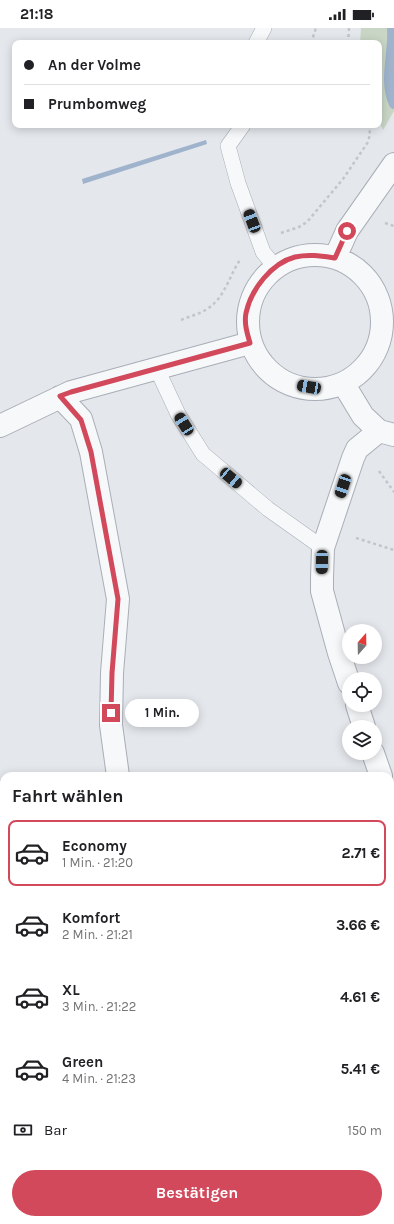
<!DOCTYPE html>
<html lang="de">
<meta charset="utf-8">
<style>
:root{--surface:#fff;--page:#f6f6f6;--text:#202124;--muted:#757577;--line:#e0e0e0;--accent:#d1495b}
body{margin:0;font-family:Karla,sans-serif;background:var(--page);color:var(--text);height:100vh;display:flex;flex-direction:column;font-size:15px;white-space:nowrap}
*{box-sizing:border-box;margin:0}
p{font-size:13px;color:var(--muted)}
.icon{flex:none;width:22px;height:22px;fill:none;stroke:currentColor;stroke-width:2;stroke-linecap:round;stroke-linejoin:round}
.map{position:relative;flex:1;overflow:hidden}
.panel{position:absolute;left:0px;top:744px;width:394px;height:452px;display:flex;flex-direction:column;background:var(--surface);border-radius:12px 12px 0 0;box-shadow:0 2px 10px #0003}
.panel>*{flex:none}
.guide{position:absolute;left:12px;top:12px;width:370px;height:88px;border-radius:8px;box-shadow:0 2px 10px #0003;display:grid;align-content:center;height:88px;padding:0 12px;background:var(--surface)}
.needle{width:26px;rotate:20deg}
.fabs{position:absolute;left:342px;top:596px;display:grid;gap:8px}
.fabs a{display:grid;place-items:center;width:40px;height:40px;border-radius:50%;background:var(--surface);box-shadow:0 2px 10px #0003;font-size:20px}
.end{position:absolute;width:18px;height:18px;margin:-9px;border:5px solid #d1495b;background:#fff;box-shadow:0 0 0 2px #fff}
.from{border-radius:50%}
.bubble{position:absolute;height:28px;border-radius:14px;background:var(--surface);box-shadow:0 2px 10px #0003;font-size:13px;font-weight:700;line-height:28px;text-align:center}
.car{position:absolute;width:12px;height:24px;margin:-12px -6px;border-radius:5px;box-shadow:0 0 3px 1px #0007;background:linear-gradient(#222 24%,#8ab4d8 0 40%,#222 0 76%,#8ab4d8 0 86%,#222 0)}
.guide b{display:flex;align-items:center;gap:14px;height:38px;font-size:15px}
.guide b+b{border-top:1px solid var(--line)}
.guide i{width:10px;height:10px;background:var(--text)}
ul{padding:0;list-style:none}
li{display:flex;align-items:center;gap:12px;height:66px;margin:0 8px 6px;padding:0 4px;border:2px solid transparent;border-radius:8px}
li div{flex:1}
li b{display:block;font-size:15px}
li em{font-style:normal;font-weight:700}
li.active{border-color:var(--accent)}
li>.icon{width:36px;height:36px;stroke-width:1.5}
h2{padding:0 12px;font-size:18px;line-height:48px}
.pay{display:flex;align-items:center;gap:10px;height:44px;padding:0 12px;font-size:15px}
.pay p{margin-inline-start:auto}
.primary-button{display:flex;gap:8px;margin-top:auto;padding:8px 12px}
.primary-button a{flex:1;height:46px;border-radius:24px;background:var(--accent);color:#fff;font-size:16px;font-weight:700;line-height:46px;text-align:center}
.status{display:flex;justify-content:space-between;align-items:center;height:28px;padding:0 20px;background:var(--surface);direction:ltr}
.status svg{height:11px;fill:currentColor}
.map>svg:first-child{display:block}
.green{fill:#c9d6c5}
.water{fill:#9fb4cc}
.lines{fill:none;stroke-linecap:round;stroke-linejoin:round}
.stream{stroke:#9fb4cc;stroke-width:10}
.service-casing{stroke:#a9aeb7;stroke-width:16}
.minor-casing{stroke:#a9aeb7;stroke-width:24}
.path{stroke:#c2c5cb;stroke-width:2.5;stroke-dasharray:3 3;stroke-linecap:butt}
.service{stroke:#f7f8fa;stroke-width:15}
.minor{stroke:#f7f8fa;stroke-width:22}
.route{stroke:#d1495b;stroke-width:5}
</style>
<div class="status"><b>21:18</b><svg viewBox="0 0 49 12"><path d="M0 12V9h3v3zM5 12V6h3v6zM10 12V3h3v9zM15 12V0h3v12zM26 1h20v11H26zM47 4h2v5h-2z"/></svg></div>
<div class="map">
<svg width="394" height="1196" viewBox="0 0 394 1196">
<rect width="100%" height="100%" fill="#e4e7ec"/>
<path class="green" d="M 361,0 L 394,0 L 394,83 L 383,102 L 379,93 L 379,15 L 360,15 Z"/>
<path class="water" d="M 206,112 L 207,116 L 83,156 L 82,151 Z"/>
<g class="lines">
<path class="stream" d="M 392,0 C 394,25 383,53 394,76"/>
<defs>
<path id="service" d="M 256,15 L 264,0
M 243,97 L 228,118 L 238,155 L 263,224 L 276,240
M 157,341 L 178,386 L 203,426 L 268,481 L 323,520
M 390,867 L 394,864
M 236,1196 L 236,1192"/>
<path id="minor" d="M248 294a67 67 0 1 1 134 0a67 67 0 1 1-134 0Z
M 335,230 L 347,203 L 394,136
M 343,355 L 363,388 L 379,403 L 394,407
M 60,369 L 81,391 L 91,424 L 118,571 L 112,645 L 111,697 L 118,748
M 0,398 L 71,364 L 250,315
M 349,655 L 339,625 L 322,563 L 322,550 L 323,520 L 353,430 L 357,421 L 379,403
M 357,677 L 364,699
M 373,725 L 381,748
M 390,776 L 394,787
M 0,881 L 4,881
M 0,1092 L 4,1091
M 390,1155 L 394,1159"/>
</defs>
<use href="#service" class="service-casing"/>
<use href="#minor" class="minor-casing"/>
<path class="path" d="M 311,15 L 316,0
M 348,15 L 349,0
M 385,195 L 394,198
M 281,205 L 299,199 L 307,194 L 343,151 L 368,114 L 370,106 L 369,97
M 181,292 C 190,288 200,286 207,281 C 225,270 229,248 240,232
M 379,443 L 394,464
M 356,510 L 394,522
M 72,1196 L 73,1192
M 152,1196 L 153,1192"/>
<use href="#service" class="service"/>
<use href="#minor" class="minor"/>
</g>
<g class="lines">
<path class="route" d="M 111,685 L 112,645 L 118,571 L 91,424 L 81,392 L 60,368 L 71,364 L 250,315 C 247,305 244,295 246,285 C 251,261 272,235 295,229 C 309,226 321,228 335,230 L 347,203"/>
</g>
</svg>
<div class="fabs">
<a><svg class="needle" viewBox="-14 -14 28 28"><path d="M0-13l5 13h-10z" fill="#e53935"/><path d="M0 13l5-13h-10z" fill="#757577"/></svg></a>
<a><svg class="icon" aria-label="locate" viewBox="0 0 24 24"><circle cx="12" cy="12" r="6"/><path d="M12 2v4M12 18v4M2 12h4M18 12h4"/></svg></a>
<a><svg class="icon" aria-label="layers" viewBox="0 0 24 24"><path d="M12 4l9 5-9 5-9-5zM3 14l9 5 9-5"/></svg></a>
</div>
<i class="end from" style="left:347px;top:203px"></i>
<i class="end" style="left:111px;top:685px"></i>
<div class="bubble" style="left:125px;top:671px;width:74px">1 Min.</div>
<i class="car" style="left:252px;top:193px;rotate:339deg"></i>
<i class="car" style="left:309px;top:359px;rotate:280deg"></i>
<i class="car" style="left:184px;top:396px;rotate:328deg"></i>
<i class="car" style="left:231px;top:450px;rotate:130deg"></i>
<i class="car" style="left:343px;top:458px;rotate:198deg"></i>
<i class="car" style="left:322px;top:534px;rotate:181deg"></i>
<div class="guide">
<b><i class="from"></i>An der Volme</b>
<b><i></i>Prumbomweg</b>
</div>
<section class="panel">
<h2>Fahrt wählen</h2>
<ul>
<li class="active"><svg class="icon" aria-label="car" viewBox="0 0 24 24"><path d="M5 17H2v-5l4-1 3-4h7l3 4 3 1v5h-3M9 17h6M6 11h13"/><circle cx="7" cy="17" r="2"/><circle cx="17" cy="17" r="2"/></svg><div><b>Economy</b><p>1 Min. · 21:20</p></div><em>2.71 €</em></li>
<li><svg class="icon" aria-label="car" viewBox="0 0 24 24"><path d="M5 17H2v-5l4-1 3-4h7l3 4 3 1v5h-3M9 17h6M6 11h13"/><circle cx="7" cy="17" r="2"/><circle cx="17" cy="17" r="2"/></svg><div><b>Komfort</b><p>2 Min. · 21:21</p></div><em>3.66 €</em></li>
<li><svg class="icon" aria-label="car" viewBox="0 0 24 24"><path d="M5 17H2v-5l4-1 3-4h7l3 4 3 1v5h-3M9 17h6M6 11h13"/><circle cx="7" cy="17" r="2"/><circle cx="17" cy="17" r="2"/></svg><div><b>XL</b><p>3 Min. · 21:22</p></div><em>4.61 €</em></li>
<li><svg class="icon" aria-label="car" viewBox="0 0 24 24"><path d="M5 17H2v-5l4-1 3-4h7l3 4 3 1v5h-3M9 17h6M6 11h13"/><circle cx="7" cy="17" r="2"/><circle cx="17" cy="17" r="2"/></svg><div><b>Green</b><p>4 Min. · 21:23</p></div><em>5.41 €</em></li>
</ul>
<div class="pay"><svg class="icon" aria-label="cash" viewBox="0 0 24 24"><path d="M3 7h18v10H3z"/><circle cx="12" cy="12" r="2"/></svg>Bar<p>150 m</p></div>
<div class="primary-button"><a>Bestätigen</a></div>
</section>
</div>
